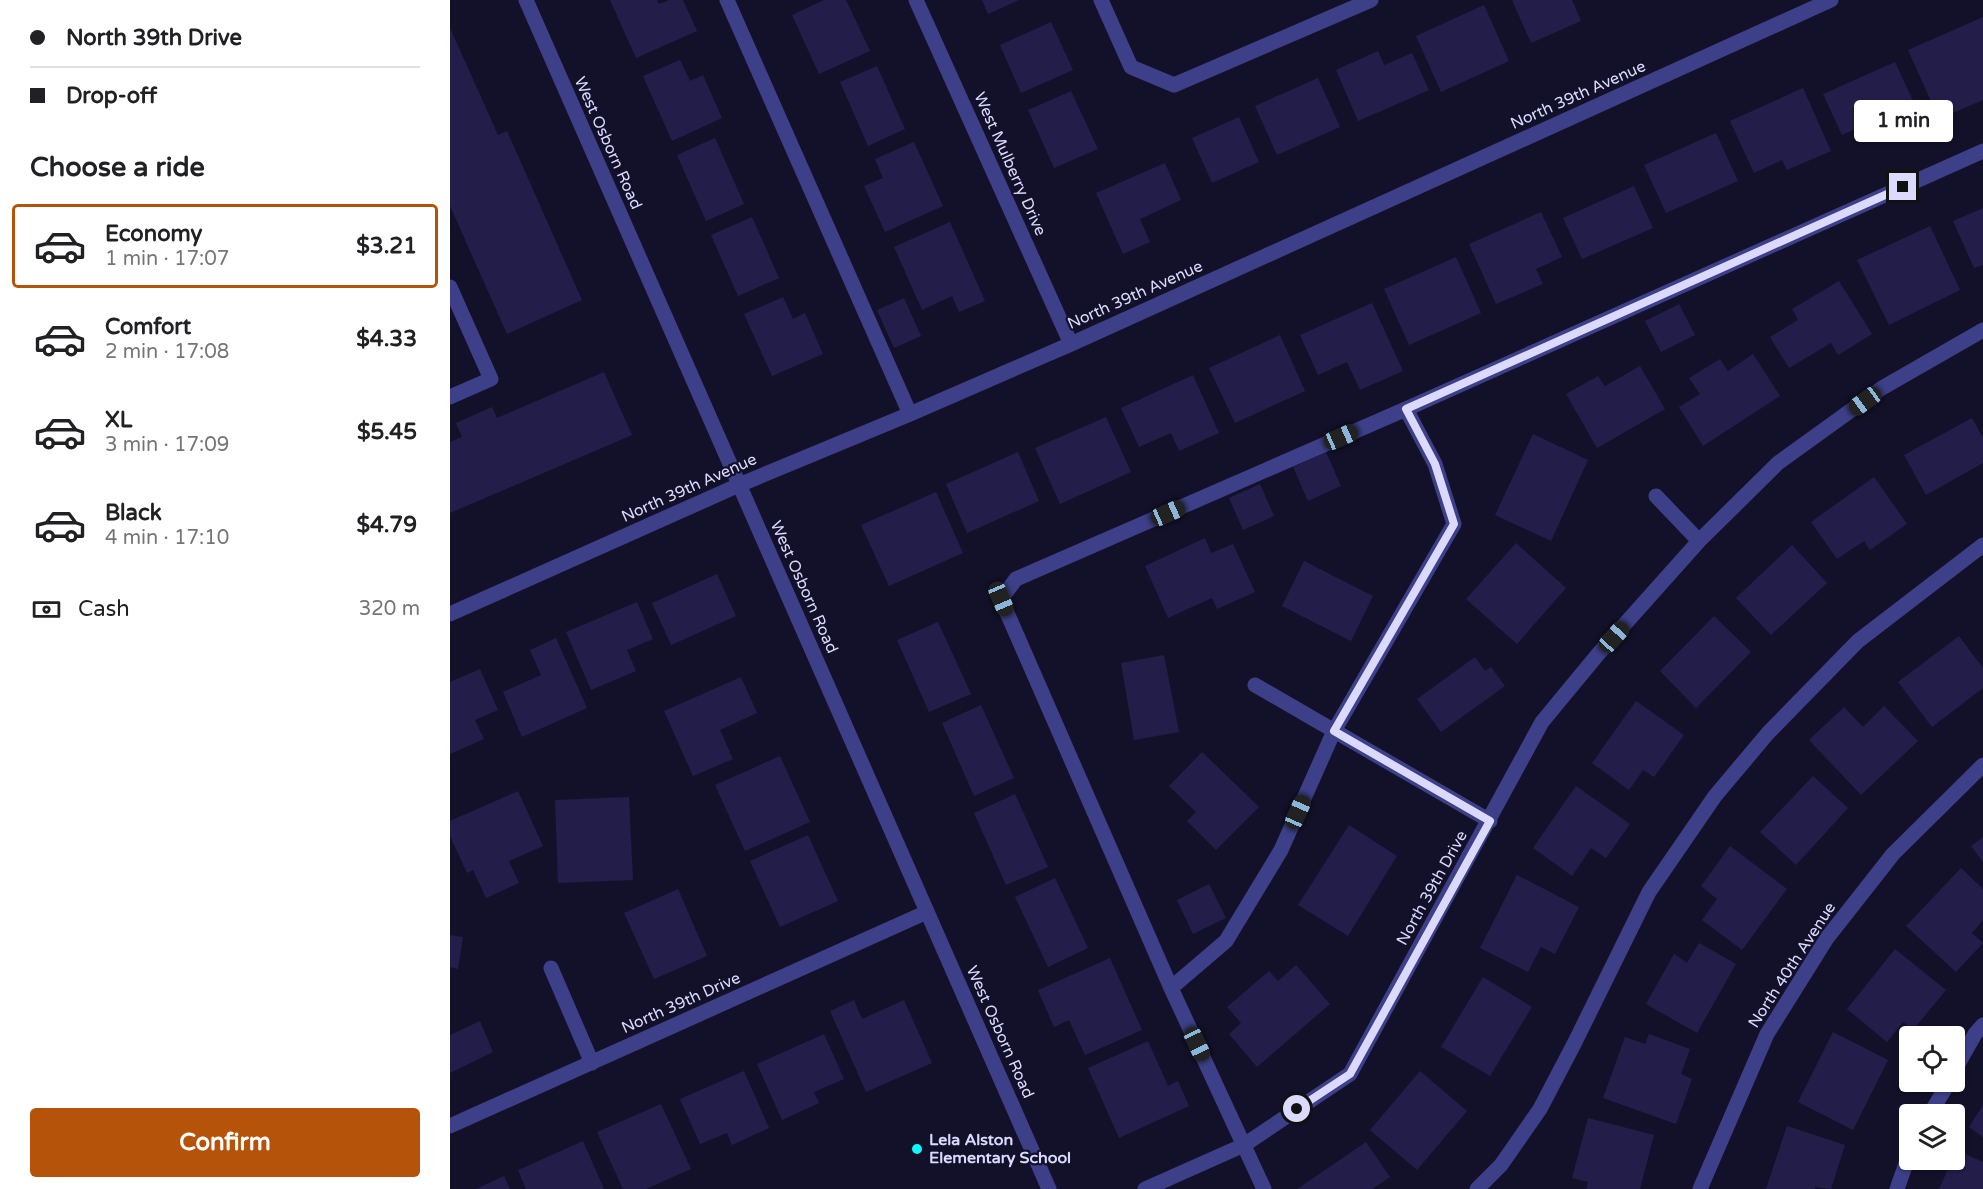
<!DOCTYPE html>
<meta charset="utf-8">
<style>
:root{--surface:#fff;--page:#f2f2f2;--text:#202124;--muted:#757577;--line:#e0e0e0;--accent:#b45309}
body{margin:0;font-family:"Varela Round",sans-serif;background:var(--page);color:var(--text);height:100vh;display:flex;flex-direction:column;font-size:22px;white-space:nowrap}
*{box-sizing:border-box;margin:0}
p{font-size:20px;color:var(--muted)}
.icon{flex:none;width:33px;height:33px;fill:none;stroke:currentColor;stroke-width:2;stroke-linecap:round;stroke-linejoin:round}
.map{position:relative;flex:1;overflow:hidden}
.drawer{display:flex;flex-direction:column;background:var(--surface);width:450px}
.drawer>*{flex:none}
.banner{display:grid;align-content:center;height:132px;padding:0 30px;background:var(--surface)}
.buttons{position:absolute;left:1449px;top:1026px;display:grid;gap:12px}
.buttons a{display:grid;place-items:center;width:66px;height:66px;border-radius:6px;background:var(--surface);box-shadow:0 2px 4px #0004;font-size:30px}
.end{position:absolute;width:27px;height:27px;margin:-14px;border:8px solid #dbdafe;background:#111;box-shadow:0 0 0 3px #111}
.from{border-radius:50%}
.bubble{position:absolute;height:42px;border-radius:6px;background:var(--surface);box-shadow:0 2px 4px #0004;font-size:20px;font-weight:800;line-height:42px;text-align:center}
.car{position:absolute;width:18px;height:36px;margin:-18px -9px;border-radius:8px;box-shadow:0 0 4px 2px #0007;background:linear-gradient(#222 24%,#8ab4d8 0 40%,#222 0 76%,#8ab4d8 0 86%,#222 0)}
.banner b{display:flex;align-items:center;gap:21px;height:57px;font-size:22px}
.banner b+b{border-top:2px solid var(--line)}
.banner i{width:15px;height:15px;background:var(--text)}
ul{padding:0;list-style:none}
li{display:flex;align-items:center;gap:18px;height:84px;margin:0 12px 9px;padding:0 18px;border:3px solid transparent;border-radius:6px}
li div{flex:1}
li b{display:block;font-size:22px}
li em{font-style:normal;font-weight:800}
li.on{border-color:var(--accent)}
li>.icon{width:54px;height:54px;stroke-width:1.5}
h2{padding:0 30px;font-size:27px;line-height:72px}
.pay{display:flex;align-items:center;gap:15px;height:66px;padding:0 30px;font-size:22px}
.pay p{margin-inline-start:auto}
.action{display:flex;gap:12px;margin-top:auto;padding:12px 30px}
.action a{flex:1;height:69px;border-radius:6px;background:var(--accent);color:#fff;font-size:24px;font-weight:800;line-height:69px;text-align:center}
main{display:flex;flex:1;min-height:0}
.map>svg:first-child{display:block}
.building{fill:#231d4a}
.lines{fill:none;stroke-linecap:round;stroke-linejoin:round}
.service{stroke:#3d4088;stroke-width:15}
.minor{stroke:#3d4088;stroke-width:15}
.tertiary{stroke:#3d4088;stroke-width:15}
.route{stroke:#dbdafe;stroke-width:8}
.poi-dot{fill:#0af8fb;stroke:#13112a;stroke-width:2}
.labels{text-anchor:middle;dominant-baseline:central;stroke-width:4.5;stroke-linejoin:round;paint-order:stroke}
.street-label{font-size:16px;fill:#dbdafe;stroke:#13112a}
.poi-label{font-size:16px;font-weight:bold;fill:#dbdafe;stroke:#13112a;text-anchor:start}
</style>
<main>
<section class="drawer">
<div class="banner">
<b><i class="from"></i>North 39th Drive</b>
<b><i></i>Drop-off</b>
</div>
<h2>Choose a ride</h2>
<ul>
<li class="on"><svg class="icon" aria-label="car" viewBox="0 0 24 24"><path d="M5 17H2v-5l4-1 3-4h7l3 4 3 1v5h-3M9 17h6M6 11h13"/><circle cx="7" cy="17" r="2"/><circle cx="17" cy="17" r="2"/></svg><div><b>Economy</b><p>1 min · 17:07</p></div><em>$3.21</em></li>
<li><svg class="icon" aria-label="car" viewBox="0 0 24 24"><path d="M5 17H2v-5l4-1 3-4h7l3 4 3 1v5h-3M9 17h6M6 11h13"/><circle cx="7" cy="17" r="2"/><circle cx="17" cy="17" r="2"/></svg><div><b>Comfort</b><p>2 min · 17:08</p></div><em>$4.33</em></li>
<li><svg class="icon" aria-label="car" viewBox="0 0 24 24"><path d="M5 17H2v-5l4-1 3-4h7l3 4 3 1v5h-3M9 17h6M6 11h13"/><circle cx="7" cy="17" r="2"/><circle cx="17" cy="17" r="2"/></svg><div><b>XL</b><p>3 min · 17:09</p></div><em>$5.45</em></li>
<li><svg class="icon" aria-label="car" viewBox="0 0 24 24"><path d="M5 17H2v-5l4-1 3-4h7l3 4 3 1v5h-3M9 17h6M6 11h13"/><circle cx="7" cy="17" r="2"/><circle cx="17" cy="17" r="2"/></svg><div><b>Black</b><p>4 min · 17:10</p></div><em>$4.79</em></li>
</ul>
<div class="pay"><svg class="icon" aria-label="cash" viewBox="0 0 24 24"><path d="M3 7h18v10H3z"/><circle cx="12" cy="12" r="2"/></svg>Cash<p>320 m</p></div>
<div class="action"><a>Confirm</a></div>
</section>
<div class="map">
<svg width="1533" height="1189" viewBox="0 0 1533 1189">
<rect width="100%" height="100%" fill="#13112a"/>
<path class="building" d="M 160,0 L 207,0 L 209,4 L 219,0 L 233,0 L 247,31 L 186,58 Z
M 374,0 L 396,0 L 420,51 L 369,74 L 342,15 Z
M 532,0 L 569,0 L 538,14 Z
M 1062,0 L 1122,0 L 1131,21 L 1081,43 Z
M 1034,5 L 1059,61 L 991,92 L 966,36 Z
M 1533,17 L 1533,100 L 1489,119 L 1458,50 Z
M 601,22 L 623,70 L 571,93 L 550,45 Z
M 0,28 L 48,135 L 57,131 L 132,300 L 57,334 L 0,206 Z
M 928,51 L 934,65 L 962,53 L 979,90 L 908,121 L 886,70 Z
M 230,60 L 240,81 L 253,75 L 272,118 L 222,141 L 193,76 Z
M 1445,62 L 1464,103 L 1392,135 L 1373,94 Z
M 427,66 L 455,129 L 418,146 L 390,82 Z
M 868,78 L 890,127 L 827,155 L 805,106 Z
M 1353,88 L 1381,151 L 1337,170 L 1332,160 L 1304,173 L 1280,121 Z
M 621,91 L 648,149 L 604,168 L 578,110 Z
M 789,117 L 809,162 L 762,183 L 742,138 Z
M 1266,133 L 1288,181 L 1216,213 L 1194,165 Z
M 265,138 L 294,204 L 256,221 L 227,155 Z
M 464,142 L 493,206 L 435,232 L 414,186 L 433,178 L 425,159 Z
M 715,163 L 731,200 L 690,219 L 700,242 L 673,254 L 646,193 Z
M 1184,186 L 1203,228 L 1132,259 L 1113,218 Z
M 1533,208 L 1533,265 L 1524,268 L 1503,221 Z
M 1091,212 L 1112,257 L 1086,269 L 1093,284 L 1046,304 L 1019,244 Z
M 302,217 L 329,278 L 288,296 L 261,235 Z
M 500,222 L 535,301 L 509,312 L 502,296 L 472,310 L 444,247 Z
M 1480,226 L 1510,290 L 1439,325 L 1407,260 Z
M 1006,257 L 1031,313 L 959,345 L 934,289 Z
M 1389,281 L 1422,334 L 1388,355 L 1381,343 L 1339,368 L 1320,337 L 1348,320 L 1342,309 Z
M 333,297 L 343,319 L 355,313 L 373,354 L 322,376 L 294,314 Z
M 454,298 L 471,336 L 444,348 L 427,310 Z
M 922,303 L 953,371 L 910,390 L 897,362 L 868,375 L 850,335 Z
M 1229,304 L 1245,335 L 1211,352 L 1195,321 Z
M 830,335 L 855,391 L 785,423 L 759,368 Z
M 1303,354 L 1330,396 L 1253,446 L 1229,407 L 1250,394 L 1239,378 L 1270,359 L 1278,371 Z
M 1190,366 L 1215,409 L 1147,448 L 1116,394 L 1148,376 L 1155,386 Z
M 154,372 L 182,435 L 0,513 L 0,442 L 12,437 L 6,423 L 42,407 L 47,418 Z
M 743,375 L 769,433 L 729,451 L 721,433 L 689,447 L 671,408 Z
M 656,417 L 681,472 L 610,504 L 585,448 Z
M 1522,418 L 1533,438 L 1533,463 L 1476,495 L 1454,455 Z
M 1083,434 L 1138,460 L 1101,541 L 1045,515 Z
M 568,452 L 589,501 L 517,533 L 496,484 Z
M 876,452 L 891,486 L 858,501 L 843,467 Z
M 1424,477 L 1457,524 L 1420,550 L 1414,541 L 1387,559 L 1361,522 Z
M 810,484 L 824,516 L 793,530 L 779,498 Z
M 486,492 L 513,553 L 439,586 L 411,525 Z
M 755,538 L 761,553 L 783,544 L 805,592 L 767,609 L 762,598 L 718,618 L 695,566 Z
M 1066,543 L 1116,588 L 1067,644 L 1016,599 Z
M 1342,545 L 1377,583 L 1321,635 L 1286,598 Z
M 854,561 L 923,596 L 901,641 L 832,606 Z
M 267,574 L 286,616 L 221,645 L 202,603 Z
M 187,602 L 203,639 L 177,650 L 186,671 L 141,690 L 116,632 Z
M 1264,616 L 1301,652 L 1246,708 L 1210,671 Z
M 488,622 L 521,694 L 479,712 L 447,640 Z
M 1509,636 L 1533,668 L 1533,688 L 1482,727 L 1448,682 Z
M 106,638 L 137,708 L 72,737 L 53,692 L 91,675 L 80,650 Z
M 714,655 L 729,732 L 684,740 L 671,663 Z
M 1025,657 L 1035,671 L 1041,667 L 1055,686 L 991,732 L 967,699 Z
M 30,669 L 48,710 L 25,720 L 34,739 L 0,754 L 0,682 Z
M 291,677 L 307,713 L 270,730 L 283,759 L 243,776 L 214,711 Z
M 1186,701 L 1234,735 L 1204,777 L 1193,770 L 1179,790 L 1142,763 Z
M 531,705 L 564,778 L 524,796 L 492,723 Z
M 1434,706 L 1468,741 L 1411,795 L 1359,740 L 1394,707 L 1413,727 Z
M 752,752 L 809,807 L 766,850 L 737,821 L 746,812 L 719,786 Z
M 330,756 L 360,822 L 295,851 L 265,785 Z
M 1363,776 L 1398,808 L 1346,865 L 1310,832 Z
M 1126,786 L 1180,824 L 1156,858 L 1141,848 L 1122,876 L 1083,848 Z
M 68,791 L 93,846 L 59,861 L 69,883 L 36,898 L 23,870 L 17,873 L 0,836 L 0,821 Z
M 565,794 L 598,867 L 556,885 L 524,813 Z
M 179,797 L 183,880 L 108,883 L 105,800 Z
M 899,825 L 947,856 L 898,936 L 848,905 Z
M 358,835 L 388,901 L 330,927 L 300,861 Z
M 1533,837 L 1533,862 L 1521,846 Z
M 1280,846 L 1337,889 L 1292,950 L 1252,920 L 1267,899 L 1251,886 Z
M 1511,868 L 1533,889 L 1533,920 L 1522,933 L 1533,943 L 1506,972 L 1456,926 Z
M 1067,875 L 1129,907 L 1105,954 L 1091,947 L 1078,972 L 1030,948 Z
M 605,878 L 638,948 L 598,967 L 565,897 Z
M 759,884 L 776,918 L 743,934 L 727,900 Z
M 228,889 L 257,956 L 204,979 L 174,913 Z
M 0,935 L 13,937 L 8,969 L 0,967 Z
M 1249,943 L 1286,964 L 1247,1033 L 1196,1004 L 1224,954 L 1237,963 Z
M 1445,949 L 1496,990 L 1463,1030 L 1453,1022 L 1437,1042 L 1397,1009 Z
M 660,958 L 692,1030 L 635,1055 L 619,1020 L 604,1027 L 588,990 Z
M 846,965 L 880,1004 L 807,1067 L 779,1034 L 791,1023 L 777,1007 L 819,971 L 828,981 Z
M 1033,977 L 1082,1007 L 1040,1076 L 991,1047 Z
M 404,1000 L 412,1019 L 454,1000 L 482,1063 L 416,1092 L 380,1011 Z
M 30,1021 L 43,1052 L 0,1073 L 0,1035 Z
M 1383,1032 L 1438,1060 L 1403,1130 L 1348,1102 Z
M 374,1034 L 394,1079 L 364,1092 L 369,1103 L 332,1120 L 307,1064 Z
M 1199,1034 L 1240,1049 L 1231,1074 L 1242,1079 L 1226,1124 L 1153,1098 L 1175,1037 L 1195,1044 Z
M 698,1041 L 718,1086 L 728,1081 L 739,1106 L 669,1138 L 638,1068 Z
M 294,1071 L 319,1128 L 282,1145 L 277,1133 L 250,1144 L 230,1099 Z
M 970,1071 L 1017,1111 L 967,1170 L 920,1130 Z
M 211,1104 L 241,1169 L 196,1189 L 173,1189 L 147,1132 Z
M 1533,1105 L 1533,1137 L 1519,1127 Z
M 1138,1118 L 1204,1135 L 1190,1189 L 1136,1189 L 1138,1182 L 1122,1178 Z
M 1337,1126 L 1395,1145 L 1381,1189 L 1365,1187 L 1365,1189 L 1316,1189 Z
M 133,1141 L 154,1189 L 76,1189 L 68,1170 Z
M 916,1142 L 940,1177 L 922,1189 L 847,1189 Z
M 1506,1150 L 1533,1162 L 1533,1189 L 1489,1189 L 1502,1160 L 1504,1160 Z
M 54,1176 L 60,1189 L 26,1189 Z"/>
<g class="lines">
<path class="service" d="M 277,0 L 460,414
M 651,0 L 681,67 L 724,85 L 921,0
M 721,988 L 776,941 L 831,850 L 884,731 L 1004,524 L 985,464 L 956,409
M 1504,1071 L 1525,1034 L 1533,1025
M 1480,1114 L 1499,1082
M 814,1189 L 721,988 L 551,599 L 566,579 L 956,409 L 1533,151
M 1027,1189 L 1051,1165 L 1090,1109 L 1125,1042 L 1199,892 L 1265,796 L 1318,733 L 1408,641 L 1533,545
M 1447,1189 L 1460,1152"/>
<path class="minor" d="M 466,0 L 621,344
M 0,287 L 41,379 L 0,397
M 1206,496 L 1249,541
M 805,685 L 1040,821
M 101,968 L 142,1063
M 0,1126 L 477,912
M 695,1189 L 794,1145 L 900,1074 L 1092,722 L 1149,653 L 1249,541 L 1328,463 L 1432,388 L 1533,330
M 1250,1189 L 1317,1034 L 1377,938 L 1443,854 L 1533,765"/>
<path class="tertiary" d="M 76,0 L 599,1189
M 0,614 L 289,485 L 460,414 L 621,344 L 1381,0"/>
</g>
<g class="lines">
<path class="route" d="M 847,1109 L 900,1074 L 1040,821 L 884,731 L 1004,524 L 985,464 L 956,409 L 1453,187"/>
</g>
<circle class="poi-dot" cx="467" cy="1149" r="6"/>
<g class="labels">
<g class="street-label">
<text transform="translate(1128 95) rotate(-24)">North 39th Avenue</text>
<text transform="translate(158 143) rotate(66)">West Osborn Road</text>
<text transform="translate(560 164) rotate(66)">West Mulberry Drive</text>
<text transform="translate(685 295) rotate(-24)">North 39th Avenue</text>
<text transform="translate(239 488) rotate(-24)">North 39th Avenue</text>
<text transform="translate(354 587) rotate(66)">West Osborn Road</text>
<text transform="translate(982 888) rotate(-61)">North 39th Drive</text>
<text transform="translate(1342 965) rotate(-57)">North 40th Avenue</text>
<text transform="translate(231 1003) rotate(-24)">North 39th Drive</text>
<text transform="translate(550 1032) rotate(66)">West Osborn Road</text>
</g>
<g class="poi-label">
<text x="479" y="1140">Lela Alston<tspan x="479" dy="18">Elementary School</tspan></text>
</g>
</g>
</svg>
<div class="buttons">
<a><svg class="icon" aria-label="locate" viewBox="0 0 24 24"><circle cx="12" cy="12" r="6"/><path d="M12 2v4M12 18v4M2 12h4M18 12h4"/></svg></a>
<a><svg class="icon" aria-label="layers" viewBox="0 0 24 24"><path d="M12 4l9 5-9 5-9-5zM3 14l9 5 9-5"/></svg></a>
</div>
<i class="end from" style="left:847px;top:1109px"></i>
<i class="end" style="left:1453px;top:187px"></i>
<div class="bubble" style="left:1404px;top:100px;width:99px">1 min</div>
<i class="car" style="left:1415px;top:401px;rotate:234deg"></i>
<i class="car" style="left:891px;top:437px;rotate:66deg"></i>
<i class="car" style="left:718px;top:513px;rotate:66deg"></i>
<i class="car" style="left:551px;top:599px;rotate:157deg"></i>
<i class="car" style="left:1164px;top:637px;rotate:42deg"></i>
<i class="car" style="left:848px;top:812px;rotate:24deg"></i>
<i class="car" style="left:747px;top:1044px;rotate:155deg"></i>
</div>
</main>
